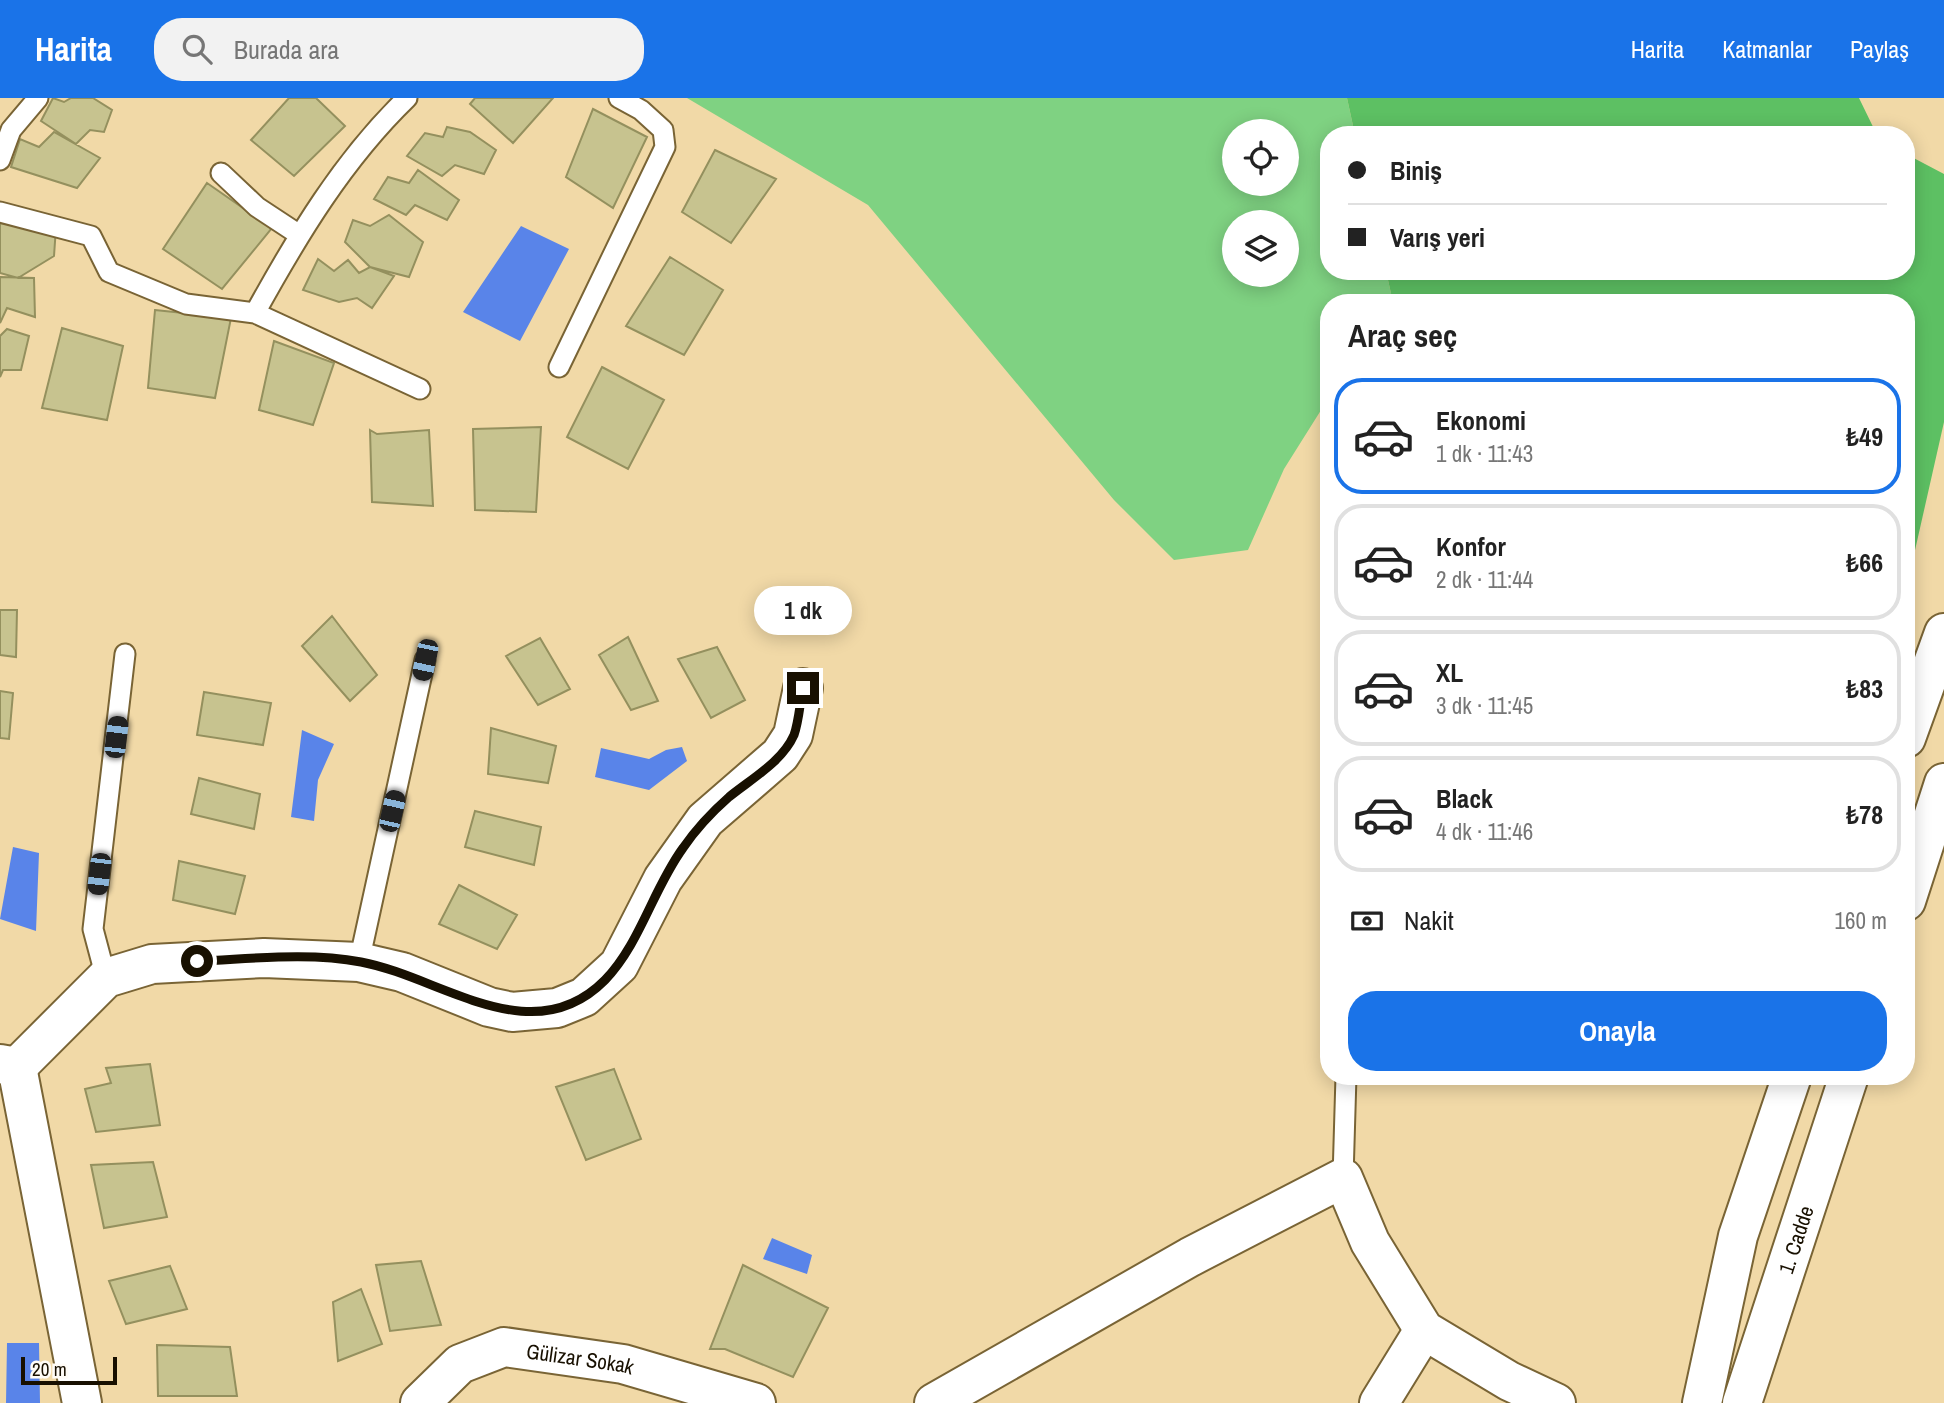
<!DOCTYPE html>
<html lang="tr">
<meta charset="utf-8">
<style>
:root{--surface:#fff;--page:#f2f2f2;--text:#222;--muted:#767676;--line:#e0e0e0;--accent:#1a73e8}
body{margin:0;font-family:"Archivo Narrow",sans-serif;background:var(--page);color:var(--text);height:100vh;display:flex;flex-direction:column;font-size:26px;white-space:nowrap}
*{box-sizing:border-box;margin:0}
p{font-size:23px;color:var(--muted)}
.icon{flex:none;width:38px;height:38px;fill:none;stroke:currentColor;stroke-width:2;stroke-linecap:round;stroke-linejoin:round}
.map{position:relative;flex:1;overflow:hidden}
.drawer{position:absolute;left:1320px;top:196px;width:595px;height:791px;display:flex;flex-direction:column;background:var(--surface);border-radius:28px;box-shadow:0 4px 18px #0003}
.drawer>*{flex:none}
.top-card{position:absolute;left:1320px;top:28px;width:595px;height:154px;border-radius:28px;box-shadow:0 4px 18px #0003;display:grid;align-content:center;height:154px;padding:0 28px;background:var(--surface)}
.tools{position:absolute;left:1222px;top:21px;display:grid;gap:14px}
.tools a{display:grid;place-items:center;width:77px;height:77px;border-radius:50%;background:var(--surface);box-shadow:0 4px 18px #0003;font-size:35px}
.scale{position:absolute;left:21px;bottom:18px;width:96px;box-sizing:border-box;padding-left:7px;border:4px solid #181001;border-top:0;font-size:19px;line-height:24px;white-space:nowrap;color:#181001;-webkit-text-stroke:5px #fffcf7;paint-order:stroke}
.end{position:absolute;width:32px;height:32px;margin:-16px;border:9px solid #181001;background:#fff;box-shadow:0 0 0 4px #fff}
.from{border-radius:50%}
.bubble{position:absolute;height:49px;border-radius:24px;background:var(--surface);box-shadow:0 4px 18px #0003;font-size:23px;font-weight:700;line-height:49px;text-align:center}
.car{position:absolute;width:21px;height:42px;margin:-21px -10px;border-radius:9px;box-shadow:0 0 5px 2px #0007;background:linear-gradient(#222 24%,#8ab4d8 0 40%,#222 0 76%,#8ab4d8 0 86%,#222 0)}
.top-card b{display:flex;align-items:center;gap:24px;height:66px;font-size:26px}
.top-card b+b{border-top:2px solid var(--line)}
.top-card i{width:18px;height:18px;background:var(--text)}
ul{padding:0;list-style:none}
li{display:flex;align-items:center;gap:21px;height:116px;margin:0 14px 10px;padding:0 14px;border:4px solid var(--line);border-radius:28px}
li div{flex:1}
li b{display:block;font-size:26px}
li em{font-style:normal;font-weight:700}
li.current{border-color:var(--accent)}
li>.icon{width:63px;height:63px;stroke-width:1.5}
h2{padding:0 28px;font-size:32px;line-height:84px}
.pay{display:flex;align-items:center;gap:18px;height:77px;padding:0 28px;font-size:26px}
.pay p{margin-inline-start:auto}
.button{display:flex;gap:14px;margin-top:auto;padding:14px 28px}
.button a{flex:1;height:80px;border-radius:28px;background:var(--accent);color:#fff;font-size:28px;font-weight:700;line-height:80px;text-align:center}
header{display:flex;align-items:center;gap:42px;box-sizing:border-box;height:98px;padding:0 35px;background:var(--accent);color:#fff}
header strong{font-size:33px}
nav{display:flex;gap:38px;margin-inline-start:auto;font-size:24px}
.search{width:490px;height:63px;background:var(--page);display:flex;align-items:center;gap:18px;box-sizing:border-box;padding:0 24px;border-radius:28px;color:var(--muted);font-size:26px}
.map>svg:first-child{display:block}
.green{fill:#7fd282;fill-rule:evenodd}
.forest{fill:#5dc063}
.water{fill:#5984e9}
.building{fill:#c7c38f;stroke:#94905e;stroke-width:2}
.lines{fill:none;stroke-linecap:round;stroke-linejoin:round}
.lane-casing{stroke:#796435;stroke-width:23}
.street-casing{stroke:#796435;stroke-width:42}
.primary-casing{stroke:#796435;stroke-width:42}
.lane{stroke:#fff;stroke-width:19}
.street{stroke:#fff;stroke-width:38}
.primary{stroke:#fff;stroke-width:38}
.route{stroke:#181001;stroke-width:9}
.labels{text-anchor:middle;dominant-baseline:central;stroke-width:5;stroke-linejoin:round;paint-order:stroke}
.street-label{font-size:21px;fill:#181001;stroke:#fffcf7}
</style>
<header>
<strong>Harita</strong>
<div class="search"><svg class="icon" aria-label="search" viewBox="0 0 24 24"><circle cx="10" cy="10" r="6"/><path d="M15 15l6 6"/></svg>Burada ara</div>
<nav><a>Harita</a><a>Katmanlar</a><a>Paylaş</a></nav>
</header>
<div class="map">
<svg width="1944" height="1305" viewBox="0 0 1944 1305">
<rect width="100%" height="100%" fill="#f1d9a7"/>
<path class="green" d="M 687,0 L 1347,0 L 1355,37 L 1328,37 L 1328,173 L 1386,173 L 1392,200 L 1389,205 L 1328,205 L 1328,301 L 1284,371 L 1248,452 L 1174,462 L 1114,402 L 868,107 ZM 1234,33 L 1286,33 L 1286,86 L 1234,86 ZM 1234,124 L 1286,124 L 1286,177 L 1234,177 Z"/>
<path class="forest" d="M 1347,0 L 1859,0 L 1877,37 L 1355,37 Z
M 1906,56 L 1944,76 L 1944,324 L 1906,492 L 1906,205 L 1399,205 L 1392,200 L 1386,173 L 1906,173 Z"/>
<path class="water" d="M 521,128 L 569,151 L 520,243 L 463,214 Z
M 302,632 L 334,646 L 318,682 L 314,723 L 291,719 Z
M 682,649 L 687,663 L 649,692 L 595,679 L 601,650 L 649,661 L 666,652 Z
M 13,749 L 39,755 L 36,833 L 0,821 Z
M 772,1140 L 812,1157 L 807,1176 L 763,1161 Z
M 7,1245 L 39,1245 L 40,1305 L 6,1305 Z"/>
<path class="building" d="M 53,0 L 64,4 L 71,0 L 93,0 L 112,12 L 104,34 L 90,32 L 76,46 L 41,23 Z
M 289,0 L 316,0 L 345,28 L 294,78 L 251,42 Z
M 475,0 L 553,0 L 513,45 L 470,6 Z
M 593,11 L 647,39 L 613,110 L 566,79 Z
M 447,29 L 470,34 L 496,52 L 484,76 L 455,67 L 442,78 L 407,58 L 425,35 L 443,39 Z
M 54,34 L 100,60 L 77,90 L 11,69 L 20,41 L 39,49 Z
M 715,52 L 776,81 L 731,145 L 682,114 Z
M 418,72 L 459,102 L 447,122 L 415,107 L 406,117 L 374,101 L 388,79 L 409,85 Z
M 207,85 L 272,130 L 222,191 L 163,151 Z
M 389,117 L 423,144 L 409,179 L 370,169 L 345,144 L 353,122 L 370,128 Z
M 0,125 L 56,129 L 54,158 L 18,180 L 0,175 Z
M 670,159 L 723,192 L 684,257 L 626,228 Z
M 318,161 L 334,173 L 348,162 L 359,175 L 370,169 L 394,178 L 372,210 L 357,200 L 339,204 L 303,192 Z
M 0,179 L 34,180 L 35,219 L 7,210 L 0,225 Z
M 155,212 L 231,220 L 215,300 L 148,290 Z
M 62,230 L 123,248 L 107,322 L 42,310 Z
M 7,231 L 29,238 L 21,272 L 3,272 L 0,279 L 0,238 Z
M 274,243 L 334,265 L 313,327 L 259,312 Z
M 602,269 L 664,302 L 628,371 L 567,339 Z
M 541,329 L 536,414 L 475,412 L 473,331 Z
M 370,332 L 377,336 L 429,332 L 433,408 L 372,404 Z
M 0,512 L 17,512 L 16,559 L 0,557 Z
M 332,518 L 377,577 L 350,603 L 302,548 Z
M 628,539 L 658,603 L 631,612 L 599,557 Z
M 540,540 L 570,591 L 538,607 L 506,558 Z
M 717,549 L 745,602 L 711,620 L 678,561 Z
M 0,593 L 13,595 L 9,641 L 0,640 Z
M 204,594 L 271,605 L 263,647 L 197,637 Z
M 491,630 L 556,648 L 548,685 L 488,676 Z
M 199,680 L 260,696 L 254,731 L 191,716 Z
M 475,713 L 541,729 L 534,767 L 465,749 Z
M 179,763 L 245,778 L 235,816 L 173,802 Z
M 459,787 L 517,817 L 497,851 L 439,826 Z
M 150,966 L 160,1027 L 96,1034 L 85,991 L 111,985 L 106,970 Z
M 614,971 L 641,1041 L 586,1062 L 556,989 Z
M 153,1064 L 167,1119 L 104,1130 L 91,1067 Z
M 421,1163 L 441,1227 L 390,1233 L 376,1167 Z
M 743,1167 L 828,1210 L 793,1279 L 725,1251 L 710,1251 Z
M 170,1168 L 187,1211 L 126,1226 L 109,1183 Z
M 361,1191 L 382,1246 L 338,1263 L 333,1204 Z
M 157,1247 L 230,1249 L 237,1298 L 158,1298 Z"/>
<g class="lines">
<defs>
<path id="lane" d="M 407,0 C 343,62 298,137 255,215 L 420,291
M 0,62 L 11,32 L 38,0
M 221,75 L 257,109 L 298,136
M 0,114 L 91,138 L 109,174 L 186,206 L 255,215
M 559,269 L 665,49 L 663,32 L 641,12 L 619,0
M 359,864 L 425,562
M 106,880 L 93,831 L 125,556
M 1343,1080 L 1346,978"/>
<g id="street">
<path d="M 0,966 L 17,969 L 82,1305"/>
<path d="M 17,969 L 106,880 L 152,866 L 264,860 L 359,864 L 402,874 L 489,909 L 512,914 L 557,910 L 584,899 L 619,867 L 663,781 L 705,722 L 780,657 L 793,637 L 803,590"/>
<path id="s1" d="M 420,1305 L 460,1266 L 504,1249 L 623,1266 L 756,1305"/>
<path d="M 934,1305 L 1190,1159 L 1343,1080 L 1370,1144 L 1424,1232 L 1509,1283 L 1556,1305"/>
<path d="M 1379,1305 L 1424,1232"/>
</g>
<g id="primary">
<path d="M 1906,640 L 1944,535"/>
<path d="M 1906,803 L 1944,685"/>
<path d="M 1702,1305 L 1738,1138 L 1792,978"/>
<path id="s2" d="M 1742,1305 L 1849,978"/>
</g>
</defs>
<use href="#lane" class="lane-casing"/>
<use href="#street" class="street-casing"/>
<use href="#primary" class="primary-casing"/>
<use href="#lane" class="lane"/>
<use href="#street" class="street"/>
<use href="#primary" class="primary"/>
</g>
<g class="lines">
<path class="route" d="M 197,863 C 251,861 308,854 361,864 C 441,879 532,956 605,882 C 640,846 653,791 683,750 C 696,731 712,714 729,699 C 751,681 782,664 794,637 C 799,623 800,604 803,590"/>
</g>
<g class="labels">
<g class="street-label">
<text stroke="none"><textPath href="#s2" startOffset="172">1. Cadde</textPath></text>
<text stroke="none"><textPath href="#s1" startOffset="180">Gülizar Sokak</textPath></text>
</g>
</g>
</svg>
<div class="tools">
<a><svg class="icon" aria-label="locate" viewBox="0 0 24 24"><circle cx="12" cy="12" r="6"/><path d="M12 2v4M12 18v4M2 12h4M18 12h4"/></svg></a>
<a><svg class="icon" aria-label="layers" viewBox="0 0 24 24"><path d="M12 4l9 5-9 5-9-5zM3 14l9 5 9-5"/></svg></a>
</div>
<div class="scale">20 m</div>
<i class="end from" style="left:197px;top:863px"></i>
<i class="end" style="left:803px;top:590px"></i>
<div class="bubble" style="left:754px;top:488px;width:98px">1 dk</div>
<i class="car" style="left:425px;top:562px;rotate:192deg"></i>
<i class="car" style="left:116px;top:639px;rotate:7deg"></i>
<i class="car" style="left:392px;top:713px;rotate:13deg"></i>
<i class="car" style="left:99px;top:776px;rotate:187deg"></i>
<div class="top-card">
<b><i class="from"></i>Biniş</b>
<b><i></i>Varış yeri</b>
</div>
<section class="drawer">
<h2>Araç seç</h2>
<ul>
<li class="current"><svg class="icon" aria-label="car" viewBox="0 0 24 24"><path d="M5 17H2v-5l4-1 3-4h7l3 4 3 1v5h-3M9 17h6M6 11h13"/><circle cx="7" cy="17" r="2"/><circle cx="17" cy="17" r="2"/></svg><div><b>Ekonomi</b><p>1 dk · 11:43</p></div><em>₺49</em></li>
<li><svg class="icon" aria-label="car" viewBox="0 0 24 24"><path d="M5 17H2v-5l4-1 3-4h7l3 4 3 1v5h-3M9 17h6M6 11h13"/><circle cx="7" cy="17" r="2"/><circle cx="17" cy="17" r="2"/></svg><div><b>Konfor</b><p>2 dk · 11:44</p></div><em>₺66</em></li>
<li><svg class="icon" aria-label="car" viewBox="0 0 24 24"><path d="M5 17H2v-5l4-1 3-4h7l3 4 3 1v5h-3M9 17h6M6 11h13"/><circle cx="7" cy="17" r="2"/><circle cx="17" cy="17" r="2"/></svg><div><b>XL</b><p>3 dk · 11:45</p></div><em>₺83</em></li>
<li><svg class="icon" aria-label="car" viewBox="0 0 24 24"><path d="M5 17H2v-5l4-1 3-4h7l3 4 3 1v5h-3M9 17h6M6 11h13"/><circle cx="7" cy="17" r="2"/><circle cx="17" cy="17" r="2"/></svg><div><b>Black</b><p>4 dk · 11:46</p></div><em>₺78</em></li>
</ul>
<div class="pay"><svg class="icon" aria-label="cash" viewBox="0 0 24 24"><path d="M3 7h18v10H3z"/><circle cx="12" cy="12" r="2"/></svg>Nakit<p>160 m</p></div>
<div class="button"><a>Onayla</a></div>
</section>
</div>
